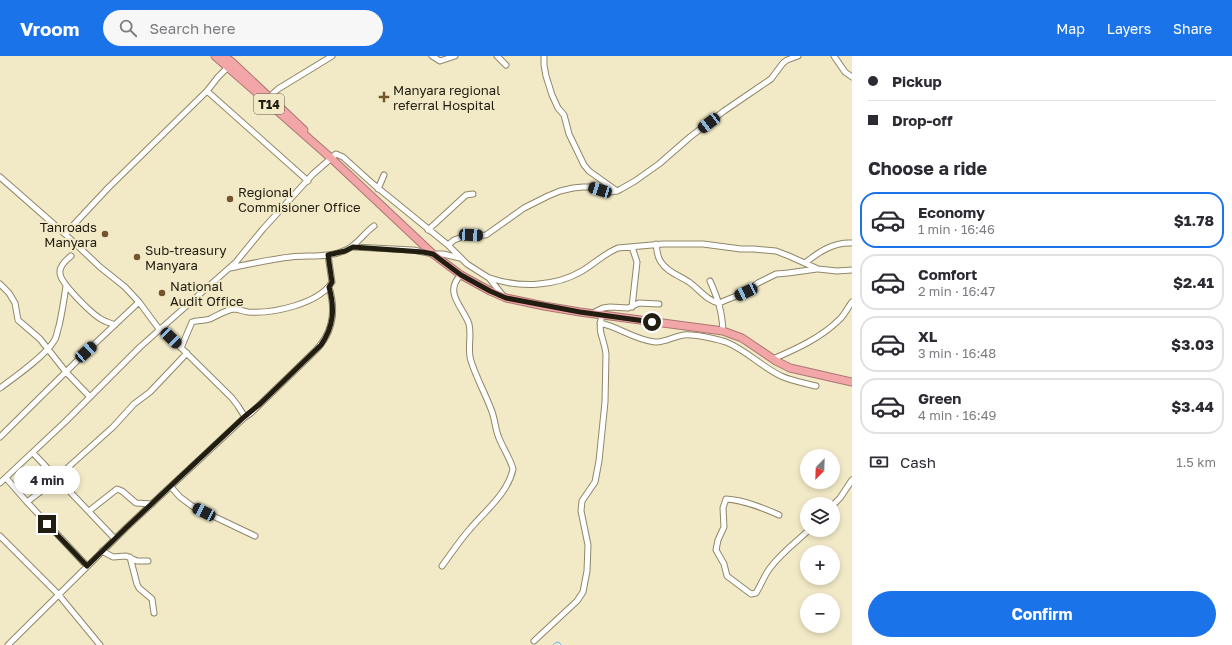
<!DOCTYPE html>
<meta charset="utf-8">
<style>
:root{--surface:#fff;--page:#f7f7f7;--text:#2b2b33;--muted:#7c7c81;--line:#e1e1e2;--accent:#1a73e8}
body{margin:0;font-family:"Golos Text",sans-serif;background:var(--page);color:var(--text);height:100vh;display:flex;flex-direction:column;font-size:15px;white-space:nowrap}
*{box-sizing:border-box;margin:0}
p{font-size:13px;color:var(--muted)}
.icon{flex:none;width:22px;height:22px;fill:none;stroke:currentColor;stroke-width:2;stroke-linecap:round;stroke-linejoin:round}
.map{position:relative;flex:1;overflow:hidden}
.panel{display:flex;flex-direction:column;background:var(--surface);width:380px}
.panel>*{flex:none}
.hud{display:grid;align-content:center;height:88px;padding:0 16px;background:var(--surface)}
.needle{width:26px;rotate:203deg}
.buttons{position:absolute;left:800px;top:393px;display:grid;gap:8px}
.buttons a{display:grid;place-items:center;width:40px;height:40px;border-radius:50%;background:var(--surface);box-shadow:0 2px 6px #0003;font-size:20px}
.end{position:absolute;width:18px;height:18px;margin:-9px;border:5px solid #211d11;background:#fff;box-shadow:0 0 0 2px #fff}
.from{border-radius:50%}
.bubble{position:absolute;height:28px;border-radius:14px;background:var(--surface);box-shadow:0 2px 6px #0003;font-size:13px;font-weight:700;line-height:28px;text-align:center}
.car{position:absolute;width:12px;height:24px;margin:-12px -6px;border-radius:5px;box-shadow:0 0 3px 1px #0007;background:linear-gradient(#222 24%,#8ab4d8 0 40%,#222 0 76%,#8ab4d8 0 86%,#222 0)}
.hud b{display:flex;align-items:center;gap:14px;height:38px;font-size:15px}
.hud b+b{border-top:1px solid var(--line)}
.hud i{width:10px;height:10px;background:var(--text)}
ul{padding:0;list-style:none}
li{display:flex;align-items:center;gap:12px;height:56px;margin:0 8px 6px;padding:0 8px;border:2px solid var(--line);border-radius:16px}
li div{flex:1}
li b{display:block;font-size:15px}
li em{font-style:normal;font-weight:700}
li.selected{border-color:var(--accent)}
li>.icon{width:36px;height:36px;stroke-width:1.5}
h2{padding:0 16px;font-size:18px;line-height:48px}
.pay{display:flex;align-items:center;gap:10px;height:44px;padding:0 16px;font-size:15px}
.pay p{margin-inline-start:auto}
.cta{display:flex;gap:8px;margin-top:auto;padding:8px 16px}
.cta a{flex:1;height:46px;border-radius:24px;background:var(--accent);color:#fff;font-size:16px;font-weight:700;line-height:46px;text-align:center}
header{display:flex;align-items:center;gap:24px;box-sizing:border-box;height:56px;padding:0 20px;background:var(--accent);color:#fff}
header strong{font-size:19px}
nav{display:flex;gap:22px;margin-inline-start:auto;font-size:14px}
.search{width:280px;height:36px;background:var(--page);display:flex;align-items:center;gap:10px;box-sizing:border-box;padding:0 14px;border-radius:22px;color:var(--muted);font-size:15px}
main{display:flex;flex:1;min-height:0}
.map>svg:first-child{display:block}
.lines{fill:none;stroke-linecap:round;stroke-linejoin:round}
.stream{stroke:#7bb0f5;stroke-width:1}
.minor-casing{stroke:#8f8768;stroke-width:7}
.highway-casing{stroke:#aa7673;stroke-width:9}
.minor{stroke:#fff;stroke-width:5}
.highway{stroke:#f3a6a8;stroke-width:7}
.route{stroke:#211d11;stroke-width:5}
.poi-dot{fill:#75532b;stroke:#f2eac7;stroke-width:1.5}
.labels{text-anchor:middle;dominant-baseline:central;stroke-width:4;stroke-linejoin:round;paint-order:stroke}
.shield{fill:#f2eac7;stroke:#605a48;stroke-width:1}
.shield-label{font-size:12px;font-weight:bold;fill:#211d11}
.poi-label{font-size:13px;fill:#211d11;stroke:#f2eac7;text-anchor:start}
</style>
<header>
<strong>Vroom</strong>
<div class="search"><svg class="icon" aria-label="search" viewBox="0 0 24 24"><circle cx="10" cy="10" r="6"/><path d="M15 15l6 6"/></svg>Search here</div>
<nav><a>Map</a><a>Layers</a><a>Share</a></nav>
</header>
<main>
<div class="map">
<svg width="852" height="589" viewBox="0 0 852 589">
<rect width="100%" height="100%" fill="#f2eac7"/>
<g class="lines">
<path class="stream" d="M 553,589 L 555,587 L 559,586 L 561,589"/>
<defs>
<path id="minor" d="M 432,0 L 440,5 L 455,0
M 497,0 L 506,9
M 544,0 L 544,9 L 546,20 L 552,39 L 558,52 L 564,59 L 569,78 L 584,109 L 589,115 L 617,135
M 834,0 L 845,16 L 852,21
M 207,35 L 308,125
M 267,43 L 278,33 L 332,0
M 0,121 L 65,178 L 100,211 L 125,231 L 139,246 L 159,273
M 378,133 L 384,119
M 428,174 L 466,139 L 473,138
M 65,178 L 108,132 L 207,35 L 218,21 L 229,10
M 656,188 C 657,194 657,201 661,206 C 667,216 680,220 689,226 C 699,233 707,245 719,247 L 746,236 L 758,227 L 776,218 L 788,217 L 817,213
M 448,189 L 454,184 L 465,180 L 486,179 L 524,152 L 548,140 L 560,135 L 573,132 L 583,131 L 590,131 L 609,136 L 617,135 L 621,133 L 635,125 L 659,108 L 690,81 L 724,55 L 771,23 L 783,7 L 787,4 L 798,0
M 353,191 L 413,194 L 433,198 L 443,198 L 460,202
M 632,191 L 637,206 L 632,251
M 71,200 C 66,204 59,210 60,217 C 60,227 92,258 101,263 C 105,266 111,267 115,269
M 805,207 C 819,196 833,186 852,187
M 230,212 C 250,208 271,203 291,201 C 309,199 329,202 346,194 C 357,189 364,177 374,170
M 490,222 C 519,232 555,231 582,215 C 594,208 605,197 618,192 L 663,188 L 703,188 L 741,193 L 754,193 L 776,195 L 789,200 L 818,213 L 837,215 L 852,214
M 710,225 C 718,243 722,255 723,275
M 0,228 L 9,237 L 15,247 L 18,264 L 40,283 L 66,316 L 90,341
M 593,257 L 603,252 L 610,251 L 628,252 L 639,247 L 659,248
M 600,267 C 619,271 635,284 655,286 C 663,287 675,280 684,279 C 695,278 715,283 726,286 C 746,294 762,311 781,320 C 792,325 804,327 816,330
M 181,292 L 192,266 C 198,264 204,265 210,263 C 218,259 224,255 233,253 C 238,253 242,255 248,256 C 272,258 319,248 332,226 L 328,199
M 773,303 C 796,293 821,282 840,263 C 845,258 848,251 852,246
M 0,332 C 15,321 45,300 54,285 C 57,281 57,275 59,270 C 62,257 64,244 66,230
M 245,361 L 251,357 L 316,294 C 334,275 336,254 329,231
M 0,381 L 86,296 L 139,246
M 33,397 L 115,483
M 6,422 L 27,446 L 87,510
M 0,427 L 66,365 L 140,291 L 236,206 L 263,173 L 313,118 L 336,98 L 343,101 L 373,128 L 448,189 L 467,208 L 489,222 L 505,242
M 171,431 L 180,441 L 192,450 L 255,480
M 27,446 L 44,433 L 113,371 L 134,348 L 150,336 L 187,297
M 833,449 L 840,442 L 852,424
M 89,455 L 117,433 L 122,435 L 136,447 L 152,448
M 779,459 C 763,452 744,444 726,443 L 723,452 L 724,471 L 718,484 L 716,494 L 724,508 L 727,520 L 751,538 L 756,537 C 761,529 764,520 770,512 C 781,497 796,486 809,474
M 0,480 L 58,538 L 100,589
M 102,495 L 113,501 L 126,500 L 137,505 L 148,505
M 130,501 L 137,528 L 139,532 L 152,543 L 154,557
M 442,510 C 451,498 460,484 470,473 C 486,454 508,437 513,413 C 510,402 503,392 499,382 C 495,373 495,362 491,353 C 485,337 476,321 471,305 C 467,293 472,280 469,268 C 463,251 443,236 461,219
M 534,585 L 577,545 L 583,536 L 587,515 L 588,489 L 581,455 L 582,445 L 595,426 L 599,405 L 605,346 L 606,298 C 604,281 597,278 602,259
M 8,589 L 127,471 L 245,361 L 238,350 L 232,342 L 161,272"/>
<path id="highway" d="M 215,0 L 332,103 L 433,198 L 461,219 L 490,235 L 506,242 L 544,250 L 580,256 L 723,275 L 742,282 L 776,305 L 790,312 L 852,326
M 224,0 L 232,6 L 304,74"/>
</defs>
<use href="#minor" class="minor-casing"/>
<use href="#highway" class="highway-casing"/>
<use href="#minor" class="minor"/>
<use href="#highway" class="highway"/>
</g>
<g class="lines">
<path class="route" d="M 47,468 L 87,510 L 127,471 L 244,361 L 260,348 L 321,289 C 334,270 335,252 329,231 L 332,226 L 328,199 L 345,195 L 353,191 L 423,196 L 433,198 L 461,219 L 490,235 L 506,242 L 580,256 L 652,266"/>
</g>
<g class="poi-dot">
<path d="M382 35h4v4h4v4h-4v4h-4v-4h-4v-4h4z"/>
<circle cx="230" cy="143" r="4"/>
<circle cx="105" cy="178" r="4"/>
<circle cx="137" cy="201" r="4"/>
<circle cx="162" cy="237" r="4"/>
</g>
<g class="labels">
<rect class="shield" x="254" y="38" width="30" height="20" rx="3"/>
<g class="shield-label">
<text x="269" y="48">T14</text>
</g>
<g class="poi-label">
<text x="393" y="34">Manyara regional<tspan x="393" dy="15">referral Hospital</tspan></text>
<text x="238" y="136">Regional<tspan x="238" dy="15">Commisioner Office</tspan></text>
<text x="97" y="171" text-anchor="end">Tanroads<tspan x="97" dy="15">Manyara</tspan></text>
<text x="145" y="194">Sub-treasury<tspan x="145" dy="15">Manyara</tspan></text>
<text x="170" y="230">National<tspan x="170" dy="15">Audit Office</tspan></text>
</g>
</g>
</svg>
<div class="buttons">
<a><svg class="needle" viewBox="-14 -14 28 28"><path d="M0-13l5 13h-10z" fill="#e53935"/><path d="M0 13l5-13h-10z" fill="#7c7c81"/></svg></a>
<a><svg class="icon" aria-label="layers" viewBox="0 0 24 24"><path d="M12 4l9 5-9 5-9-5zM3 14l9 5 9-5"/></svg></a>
<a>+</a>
<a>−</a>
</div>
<i class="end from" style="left:652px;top:266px"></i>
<i class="end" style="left:47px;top:468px"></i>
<div class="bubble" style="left:14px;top:410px;width:66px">4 min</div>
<i class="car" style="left:709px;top:67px;rotate:233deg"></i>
<i class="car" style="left:600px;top:134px;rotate:287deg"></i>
<i class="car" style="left:471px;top:179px;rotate:93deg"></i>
<i class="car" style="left:746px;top:236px;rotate:245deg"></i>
<i class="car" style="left:171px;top:282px;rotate:134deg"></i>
<i class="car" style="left:86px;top:296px;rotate:48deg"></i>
<i class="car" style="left:204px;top:456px;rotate:296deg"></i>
</div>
<section class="panel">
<div class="hud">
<b><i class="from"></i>Pickup</b>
<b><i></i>Drop-off</b>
</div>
<h2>Choose a ride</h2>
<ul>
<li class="selected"><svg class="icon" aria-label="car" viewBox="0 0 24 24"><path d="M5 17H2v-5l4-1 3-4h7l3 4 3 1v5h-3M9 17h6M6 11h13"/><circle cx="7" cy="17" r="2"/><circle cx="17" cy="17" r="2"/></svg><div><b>Economy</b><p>1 min · 16:46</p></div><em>$1.78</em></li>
<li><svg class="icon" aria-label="car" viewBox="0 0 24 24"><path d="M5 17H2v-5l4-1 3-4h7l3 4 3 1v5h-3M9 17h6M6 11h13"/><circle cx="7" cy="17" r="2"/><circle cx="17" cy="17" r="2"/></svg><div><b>Comfort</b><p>2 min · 16:47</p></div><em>$2.41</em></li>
<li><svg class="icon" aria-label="car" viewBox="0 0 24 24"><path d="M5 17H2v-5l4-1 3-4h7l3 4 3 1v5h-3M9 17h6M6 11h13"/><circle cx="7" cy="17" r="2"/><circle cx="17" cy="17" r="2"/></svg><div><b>XL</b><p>3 min · 16:48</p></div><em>$3.03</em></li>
<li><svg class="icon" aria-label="car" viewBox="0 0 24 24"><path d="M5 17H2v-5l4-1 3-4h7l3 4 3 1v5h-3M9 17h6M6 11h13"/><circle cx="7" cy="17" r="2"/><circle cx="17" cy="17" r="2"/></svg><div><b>Green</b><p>4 min · 16:49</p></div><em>$3.44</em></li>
</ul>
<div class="pay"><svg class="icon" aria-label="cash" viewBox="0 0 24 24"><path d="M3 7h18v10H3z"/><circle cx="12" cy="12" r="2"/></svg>Cash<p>1.5 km</p></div>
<div class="cta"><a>Confirm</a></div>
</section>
</main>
